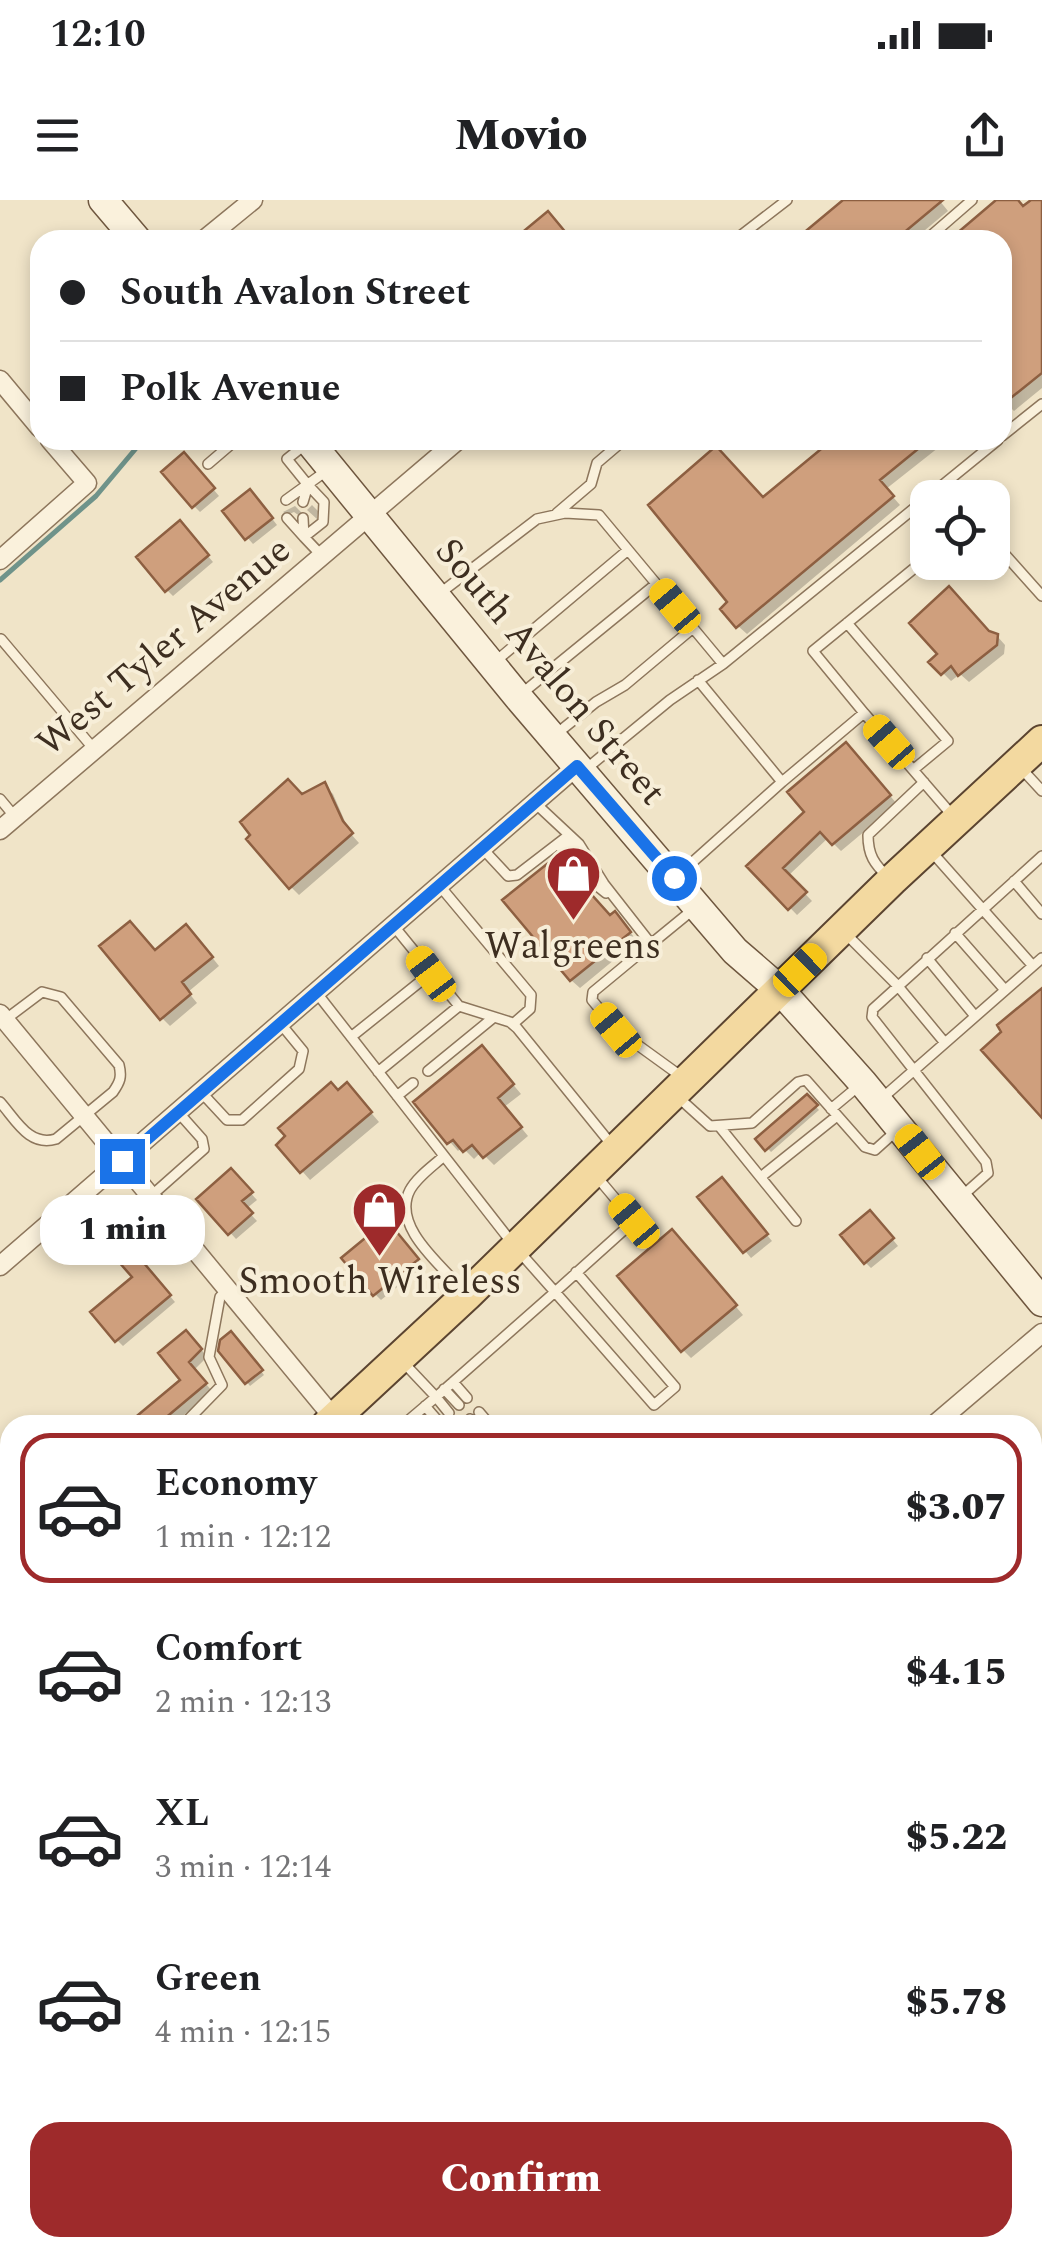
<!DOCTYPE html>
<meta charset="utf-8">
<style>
:root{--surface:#fff;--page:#f6f6f6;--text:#202124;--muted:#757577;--line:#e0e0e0;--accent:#9e2a2b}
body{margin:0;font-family:Spectral,serif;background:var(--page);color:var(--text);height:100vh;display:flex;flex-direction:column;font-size:38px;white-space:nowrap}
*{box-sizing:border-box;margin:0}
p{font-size:32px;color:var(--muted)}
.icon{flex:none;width:55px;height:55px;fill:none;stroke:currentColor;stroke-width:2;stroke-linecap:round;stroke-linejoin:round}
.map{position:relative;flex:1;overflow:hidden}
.drawer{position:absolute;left:0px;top:1215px;width:1042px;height:842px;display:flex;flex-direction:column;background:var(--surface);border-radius:30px 30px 0 0;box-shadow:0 5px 15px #0003}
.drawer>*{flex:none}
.guide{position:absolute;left:30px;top:30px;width:982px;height:220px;border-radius:30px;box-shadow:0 5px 15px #0003;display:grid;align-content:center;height:220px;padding:0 30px;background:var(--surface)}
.buttons{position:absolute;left:910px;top:280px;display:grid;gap:20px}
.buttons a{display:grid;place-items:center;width:100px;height:100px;border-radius:20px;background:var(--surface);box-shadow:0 5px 15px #0003;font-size:50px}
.end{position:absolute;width:45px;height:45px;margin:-22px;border:12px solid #1a73e8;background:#fff;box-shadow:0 0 0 5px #fff}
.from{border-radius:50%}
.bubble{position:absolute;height:70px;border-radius:30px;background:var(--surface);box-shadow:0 5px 15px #0003;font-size:32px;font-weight:800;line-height:70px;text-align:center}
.car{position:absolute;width:30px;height:60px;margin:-30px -15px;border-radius:12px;box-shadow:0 0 8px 2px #0007;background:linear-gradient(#f5c518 24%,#345 0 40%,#f5c518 0 76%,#345 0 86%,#f5c518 0)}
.guide b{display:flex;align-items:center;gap:35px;height:95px;font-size:38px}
.guide b+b{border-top:2px solid var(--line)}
.guide i{width:25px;height:25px;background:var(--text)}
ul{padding:18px 0 0;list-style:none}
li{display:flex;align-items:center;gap:30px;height:150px;margin:0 20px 15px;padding:0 10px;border:5px solid transparent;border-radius:30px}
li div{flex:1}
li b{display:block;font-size:38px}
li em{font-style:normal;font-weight:800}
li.on{border-color:var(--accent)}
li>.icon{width:90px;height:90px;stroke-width:1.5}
.primary-button{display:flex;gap:20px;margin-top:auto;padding:20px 30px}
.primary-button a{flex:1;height:115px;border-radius:30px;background:var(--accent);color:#fff;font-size:40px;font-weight:800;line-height:115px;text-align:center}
.status{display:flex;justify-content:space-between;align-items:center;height:70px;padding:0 50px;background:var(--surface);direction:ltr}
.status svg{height:28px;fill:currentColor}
header{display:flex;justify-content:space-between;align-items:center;height:130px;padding:0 30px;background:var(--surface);font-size:45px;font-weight:800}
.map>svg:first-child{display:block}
.green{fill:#c9cf9b}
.shadow{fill:#0003}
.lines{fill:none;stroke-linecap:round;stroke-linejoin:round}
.stream{stroke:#6f938a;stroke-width:5}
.building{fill:#cf9f7d;stroke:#8d5f41;stroke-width:2.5}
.lane-casing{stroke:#8d765c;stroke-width:12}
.street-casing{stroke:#8d765c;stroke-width:21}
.secondary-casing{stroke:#6f573f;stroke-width:31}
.primary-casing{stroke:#5b4430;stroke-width:34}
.lane{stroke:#faf1dc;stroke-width:9}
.street{stroke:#faf1dc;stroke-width:18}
.secondary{stroke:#faf1dc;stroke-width:28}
.primary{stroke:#f3d9a0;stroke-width:30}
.route{stroke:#1a73e8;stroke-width:12}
.labels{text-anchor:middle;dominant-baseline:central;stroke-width:8;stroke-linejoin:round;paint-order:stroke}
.street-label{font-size:38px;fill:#3d2e20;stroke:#f7eed8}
.poi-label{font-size:38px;fill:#3d2e20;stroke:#f7eed8}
</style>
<div class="status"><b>12:10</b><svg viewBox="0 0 49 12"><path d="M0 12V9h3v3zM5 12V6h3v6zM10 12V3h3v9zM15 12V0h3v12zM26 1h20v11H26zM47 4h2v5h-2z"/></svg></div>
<header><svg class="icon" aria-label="menu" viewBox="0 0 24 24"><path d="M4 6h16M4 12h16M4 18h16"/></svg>Movio<svg class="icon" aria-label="share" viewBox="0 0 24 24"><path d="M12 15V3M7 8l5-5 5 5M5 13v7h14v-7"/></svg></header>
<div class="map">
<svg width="1042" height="2056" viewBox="0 0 1042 2056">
<rect width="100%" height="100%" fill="#f0e4c8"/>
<path class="green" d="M 1033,1352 L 1042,1363 L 1042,1525 L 1033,1514 Z"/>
<path class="shadow" d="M 847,0 L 939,0 L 948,11 L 913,40 L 799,40 Z
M 999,0 L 1017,0 L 1024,9 L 1034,0 L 1042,0 L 1042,188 L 1014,211 L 1002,199 L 1002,40 L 959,40 Z
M 835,240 L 948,240 L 886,289 L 900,305 L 747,434 L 738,426 L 730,402 L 763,300 Z
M 190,262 L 219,296 L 200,312 L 194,306 Z
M 256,298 L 277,325 L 253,344 L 225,312 Z
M 312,305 L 318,311 L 317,319 L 307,310 Z
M 295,306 L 304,315 L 301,317 L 294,312 L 287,315 L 283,312 Z
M 185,329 L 213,362 L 173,396 L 167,390 Z
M 989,434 L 997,436 L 1005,445 L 1004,454 L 969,482 L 960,474 L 951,481 L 932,462 L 940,454 Z
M 853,552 L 897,604 L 841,651 L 828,638 L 788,676 L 812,701 L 797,715 L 750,666 L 807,612 Z
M 324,585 L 333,594 L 350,633 L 359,643 L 299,695 L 291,687 L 302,597 Z
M 610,718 L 623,723 L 637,741 L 580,788 L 571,780 Z
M 195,736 L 219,766 L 188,792 L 197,803 L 170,826 L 162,818 L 155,753 Z
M 490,857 L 521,894 L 504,907 L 528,936 L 494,965 L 481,952 L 474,959 L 462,947 L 458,951 L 416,903 Z
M 339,892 L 355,894 L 379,922 L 310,980 L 279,945 Z
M 807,897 L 819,910 L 771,952 L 759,939 Z
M 231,971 L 257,1000 L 246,1009 L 257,1021 L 236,1039 L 200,999 Z
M 727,987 L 772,1041 L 751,1058 L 701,998 Z
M 876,1019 L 898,1046 L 871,1068 L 865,1062 Z
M 392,1029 L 423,1066 L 381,1100 L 375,1094 Z
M 680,1041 L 743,1115 L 691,1158 L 683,1150 Z
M 138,1059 L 175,1102 L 123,1146 L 117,1140 L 136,1078 Z
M 231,1134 L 264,1175 L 250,1186 L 221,1150 Z
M 193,1139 L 207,1157 L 194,1170 L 212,1191 L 172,1225 L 130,1225 L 184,1180 Z
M 10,1616 L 10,1742 L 0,1730 L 0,1624 Z
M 187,2048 L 224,2048 L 213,2056 L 194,2056 Z"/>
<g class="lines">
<path class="stream" d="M 0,380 L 96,296 L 143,240"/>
</g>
<path class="building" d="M 843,0 L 943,0 L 895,40 L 795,40 Z
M 996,0 L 1018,0 L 1023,6 L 1031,0 L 1042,0 L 1042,173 L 1002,205 L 1002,40 L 949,40 Z
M 548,11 L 572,40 L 513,40 Z
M 832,240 L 929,240 L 880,280 L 894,296 L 736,428 L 720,409 L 727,402 L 648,305 L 716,246 L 763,297 Z
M 184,252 L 215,288 L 192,308 L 161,272 Z
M 250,289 L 273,318 L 245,340 L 222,311 Z
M 180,320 L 209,355 L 165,392 L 136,357 Z
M 949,386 L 989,431 L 998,434 L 997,445 L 958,476 L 951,466 L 941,475 L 928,462 L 937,454 L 909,423 Z
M 846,542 L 891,595 L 832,645 L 820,632 L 783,668 L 807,692 L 788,710 L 746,666 L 804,612 L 787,592 Z
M 288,579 L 302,594 L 325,582 L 343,621 L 353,633 L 289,689 L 246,639 L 250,635 L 240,622 Z
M 557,656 L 610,715 L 615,711 L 631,732 L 570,781 L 502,700 Z
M 130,721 L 155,750 L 186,724 L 213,757 L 182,782 L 191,794 L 160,820 L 99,746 Z
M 1042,788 L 1042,918 L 981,850 L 1001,832 L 997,825 Z
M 482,845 L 514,884 L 498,898 L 522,927 L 483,958 L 472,945 L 463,952 L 453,940 L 447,944 L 413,902 Z
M 331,882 L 338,890 L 347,882 L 372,912 L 300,973 L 276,945 L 285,936 L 278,928 Z
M 807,894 L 818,905 L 765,951 L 755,939 Z
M 231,968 L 253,992 L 242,1001 L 253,1013 L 228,1035 L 196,999 Z
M 722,977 L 768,1034 L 743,1053 L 697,997 Z
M 870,1010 L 894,1038 L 864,1064 L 840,1035 Z
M 387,1020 L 419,1059 L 373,1096 L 341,1058 Z
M 672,1029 L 737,1105 L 681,1152 L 617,1076 Z
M 132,1049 L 171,1095 L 115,1142 L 90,1112 L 132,1077 L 118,1061 Z
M 186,1130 L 202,1149 L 189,1162 L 207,1183 L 157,1225 L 126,1225 L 180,1180 L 158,1153 Z
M 231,1131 L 263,1170 L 245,1184 L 218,1151 L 220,1140 Z"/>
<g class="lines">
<defs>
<path id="lane" d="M 735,40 L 787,0
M 926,40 L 972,0
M 1002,236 L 1042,204
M 208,264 L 236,240
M 944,284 L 956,298
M 286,300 L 329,269
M 303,302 L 308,285 L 287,259 L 307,243
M 557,313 L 591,284 L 597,263 L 624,240
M 287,318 L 304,337 L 323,322 L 324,302 L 308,285
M 303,318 L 304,337 L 322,356
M 992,340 L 1042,396
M 439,394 L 537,319 L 565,313 L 599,315 L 723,464
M 847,423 L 948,541 L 913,570
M 1,439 L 93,548
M 496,461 L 628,350
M 520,495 L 656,384
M 864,513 L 813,451 L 928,357
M 555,535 L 596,502 L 625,485 L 693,428
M 1019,566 L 1042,591
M 586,569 L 670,500 L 723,464 L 998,240
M 782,582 L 864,513 L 952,615
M 0,599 L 15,617
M 534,602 L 579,644 L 604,684 L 651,744 L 695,708
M 565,639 L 586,663
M 558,644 L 581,673 L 606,693
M 482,648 L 508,676 L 517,675 L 569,635
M 930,650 L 1033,766
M 677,676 L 782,582 L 698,480
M 889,678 C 874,664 868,655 868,635 L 924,582
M 1014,681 L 1042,714
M 439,685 L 531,795 L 530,809 L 513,824
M 393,725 L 459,806 L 510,822 L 517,828 L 611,944
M 844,732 L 897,785 L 945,843
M 955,733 L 1005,790
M 651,744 L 593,792 L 592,800 L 617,830 L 682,877
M 927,758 L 975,816
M 316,792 L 516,1048 L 555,1092 L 634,1021 L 597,977
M 351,837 L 431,773
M 428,871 L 494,817
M 378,872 L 459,806
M 201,892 L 227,920 L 242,920 L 299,869 L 303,851 L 280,823
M 397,896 L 413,883
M 679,898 L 710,926 L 752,923 L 798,882 L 806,880 L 865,947 L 875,950 L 895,932
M 880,900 L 1042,758
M 0,902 C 16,920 29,947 56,939 L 113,892 C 120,882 122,877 119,865 L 61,797 L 42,792 L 6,819
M 831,909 L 861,884
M 719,926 L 796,1021
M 444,956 C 433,966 417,977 410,990 C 391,1026 441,1065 462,1089
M 762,976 L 837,916
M 151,996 L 204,949 L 202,939 L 178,912
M 961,997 L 988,973 L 986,962 L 872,817 L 873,809 L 1042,656
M 402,1161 L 436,1197 L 555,1092 L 654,1205 L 675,1187 L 576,1072
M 453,1182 L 467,1198
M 444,1189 L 459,1205
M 425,1206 L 438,1221
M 479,1212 L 490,1225
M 470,1219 L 475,1225
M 183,1225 L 222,1185 L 209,1157 L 220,1097 L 228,1090
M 403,1225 L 436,1197 L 449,1213
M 0,1272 L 10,1285
M 154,2048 L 161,2056
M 430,2048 L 437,2056"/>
<path id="street" d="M 204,40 L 253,0
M 0,180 L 40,228
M 0,360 L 87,283 L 50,240
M 0,630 L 458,240
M 0,814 L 337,1222
M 0,1066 L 577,566
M 934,1225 L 1042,1133
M 0,1340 L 10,1352
M 1032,1564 L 1042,1555
M 0,1910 L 10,1921
M 1032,1993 L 1042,1985
M 0,2023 L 10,2014
M 116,2048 L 123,2056
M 1022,2048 L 1029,2056
M 458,2056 L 468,2048
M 960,2056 L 969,2048"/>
<path id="secondary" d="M 103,0 L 137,40
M 308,240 L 518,497 L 735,751 L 780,790 L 863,883 L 1042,1102"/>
<path id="primary" d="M 327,1225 L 467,1095 L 892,680 L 1042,541
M 0,1500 L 10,1492"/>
</defs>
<use href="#lane" class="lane-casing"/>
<use href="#street" class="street-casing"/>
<use href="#secondary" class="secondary-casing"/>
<use href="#primary" class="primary-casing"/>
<use href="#lane" class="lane"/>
<use href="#street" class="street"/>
<use href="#secondary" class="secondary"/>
<use href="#primary" class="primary"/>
</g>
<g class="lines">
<path class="route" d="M 122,961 L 577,566 L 674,678"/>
</g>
<defs>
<symbol id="shop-pin" viewBox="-11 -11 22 30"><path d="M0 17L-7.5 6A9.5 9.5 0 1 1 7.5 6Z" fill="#9e2a2b" stroke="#f7eed8"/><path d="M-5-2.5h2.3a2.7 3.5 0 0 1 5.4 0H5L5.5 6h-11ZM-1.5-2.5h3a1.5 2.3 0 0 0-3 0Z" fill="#fff"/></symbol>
</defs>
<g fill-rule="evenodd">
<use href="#shop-pin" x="542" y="642" width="63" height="86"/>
<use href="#shop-pin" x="348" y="978" width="63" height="86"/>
</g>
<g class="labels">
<g class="street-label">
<text transform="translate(164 447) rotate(-40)">West Tyler Avenue</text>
<text transform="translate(550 472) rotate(50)">South Avalon Street</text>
</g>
<g class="poi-label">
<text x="573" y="747">Walgreens</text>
<text x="380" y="1082">Smooth Wireless</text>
</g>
</g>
</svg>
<div class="buttons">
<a><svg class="icon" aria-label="locate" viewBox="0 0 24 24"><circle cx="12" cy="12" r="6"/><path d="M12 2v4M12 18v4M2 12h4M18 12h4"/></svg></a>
</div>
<i class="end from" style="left:674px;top:678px"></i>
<i class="end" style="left:122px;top:961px"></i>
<div class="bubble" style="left:40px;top:995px;width:165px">1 min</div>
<i class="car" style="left:675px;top:406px;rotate:320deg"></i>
<i class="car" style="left:889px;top:542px;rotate:319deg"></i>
<i class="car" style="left:800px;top:770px;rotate:46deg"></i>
<i class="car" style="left:431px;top:774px;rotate:323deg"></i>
<i class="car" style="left:616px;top:830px;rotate:320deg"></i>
<i class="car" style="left:920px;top:952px;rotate:322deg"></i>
<i class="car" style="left:634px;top:1021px;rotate:320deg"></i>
<div class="guide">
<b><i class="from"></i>South Avalon Street</b>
<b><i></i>Polk Avenue</b>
</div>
<section class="drawer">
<ul>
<li class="on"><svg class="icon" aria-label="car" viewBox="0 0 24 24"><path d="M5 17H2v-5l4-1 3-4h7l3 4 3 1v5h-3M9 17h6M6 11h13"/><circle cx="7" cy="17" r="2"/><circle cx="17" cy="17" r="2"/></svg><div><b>Economy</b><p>1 min · 12:12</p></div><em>$3.07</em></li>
<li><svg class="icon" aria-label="car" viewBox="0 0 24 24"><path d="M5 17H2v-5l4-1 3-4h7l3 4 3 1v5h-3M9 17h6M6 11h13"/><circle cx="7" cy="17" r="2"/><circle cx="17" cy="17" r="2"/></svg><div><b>Comfort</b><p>2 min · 12:13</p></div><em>$4.15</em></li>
<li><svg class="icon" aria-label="car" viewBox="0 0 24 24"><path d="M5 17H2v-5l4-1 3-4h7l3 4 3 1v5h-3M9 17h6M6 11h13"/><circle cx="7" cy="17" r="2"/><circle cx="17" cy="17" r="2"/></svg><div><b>XL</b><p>3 min · 12:14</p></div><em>$5.22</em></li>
<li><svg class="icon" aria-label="car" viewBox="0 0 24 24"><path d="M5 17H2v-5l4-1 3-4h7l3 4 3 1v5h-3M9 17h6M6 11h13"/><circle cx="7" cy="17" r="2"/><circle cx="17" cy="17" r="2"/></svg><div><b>Green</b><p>4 min · 12:15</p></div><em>$5.78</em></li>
</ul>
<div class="primary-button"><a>Confirm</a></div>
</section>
</div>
